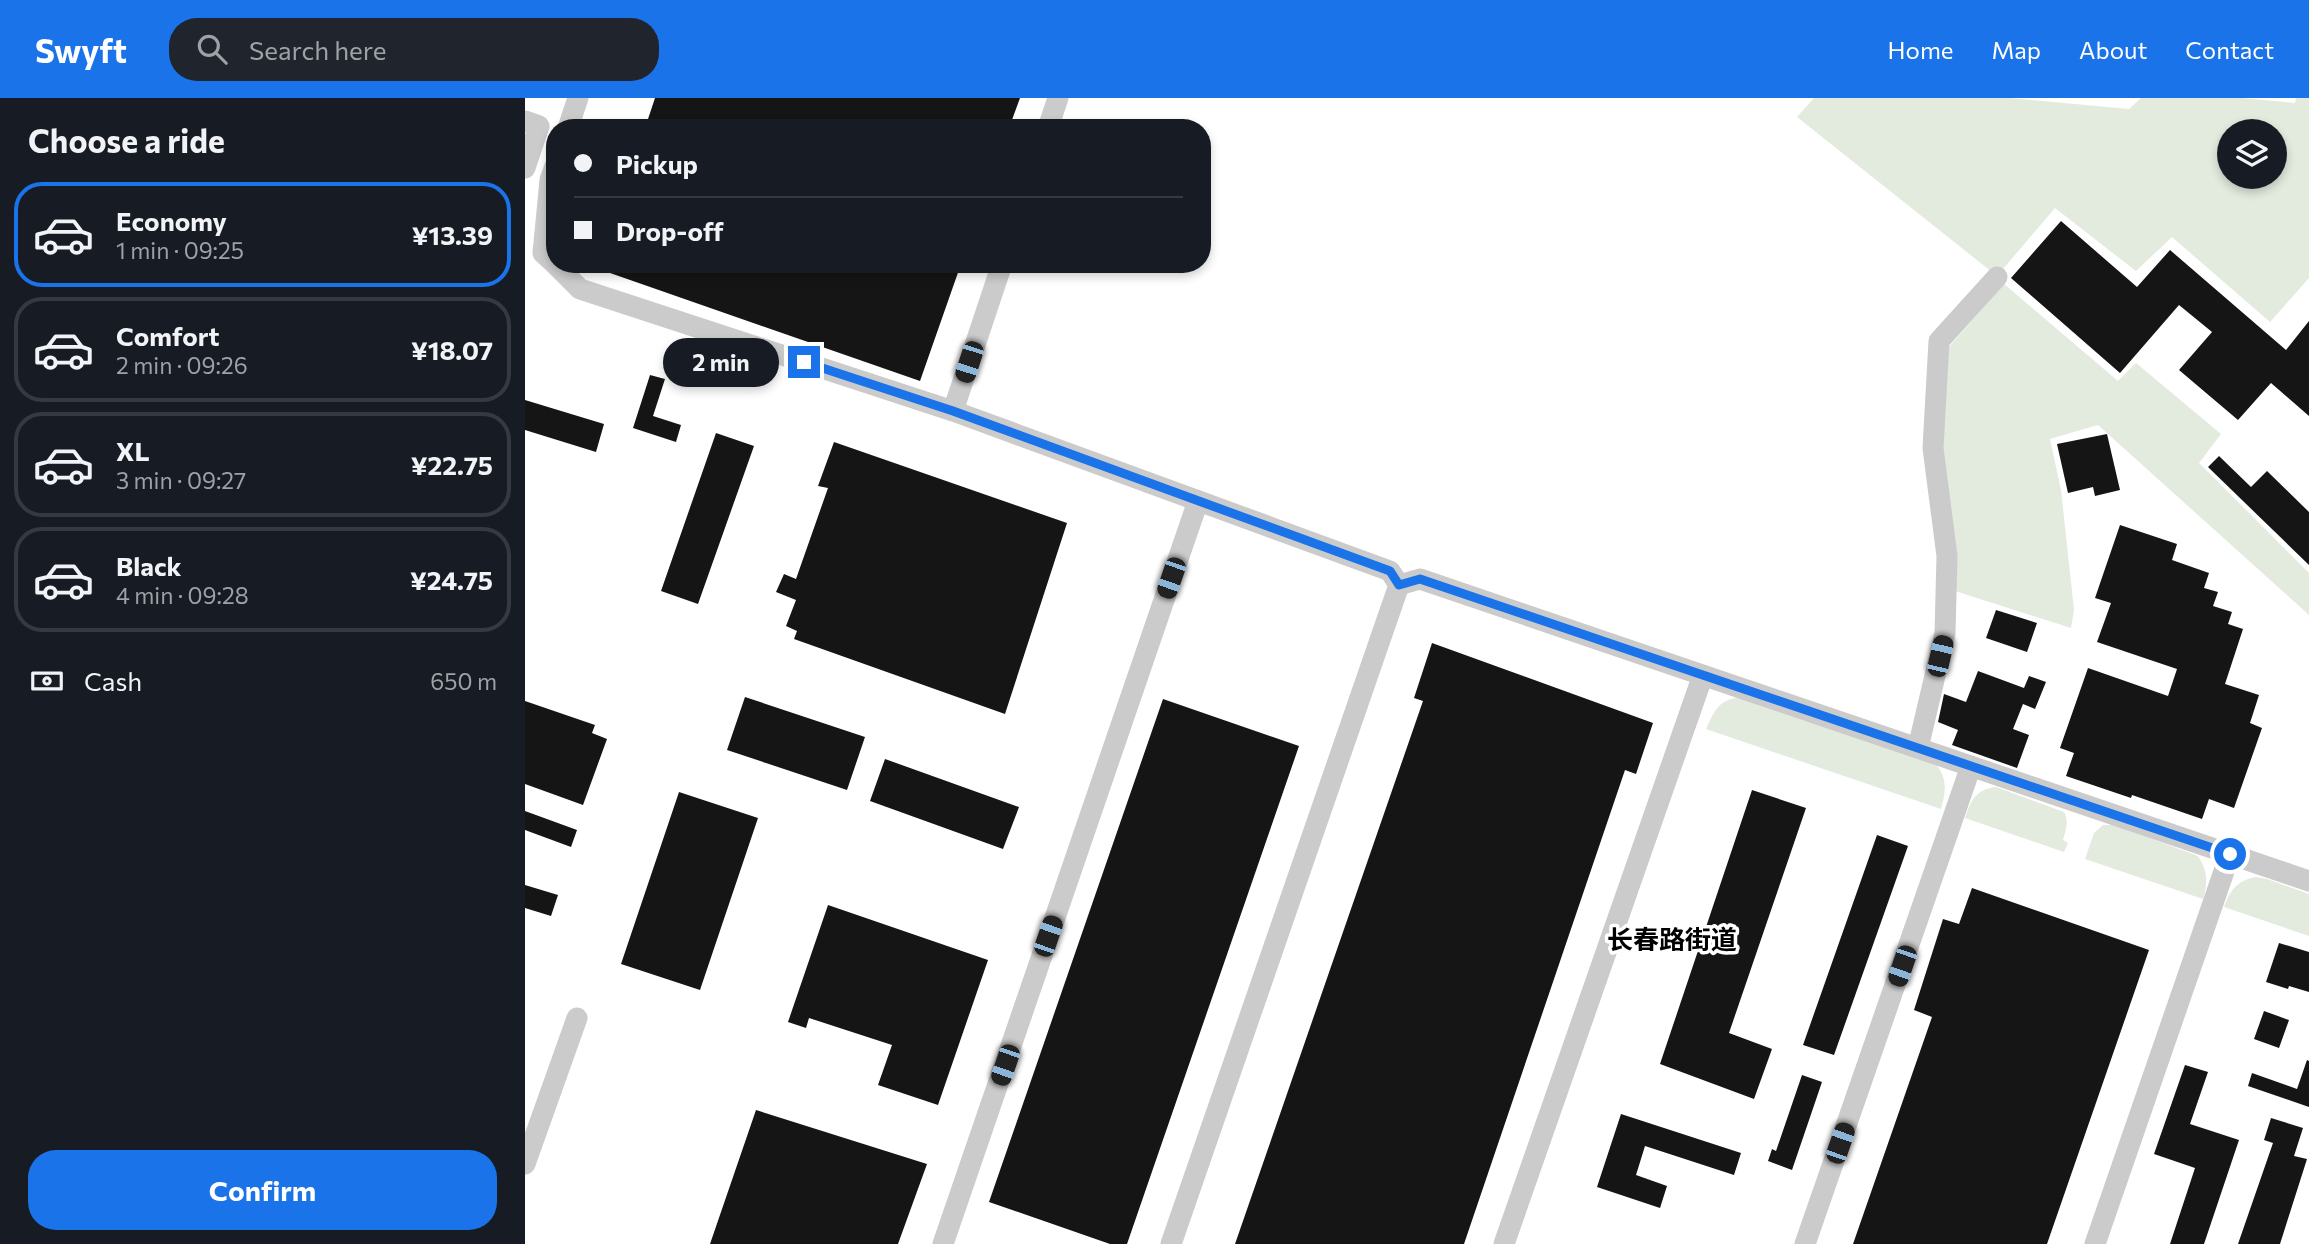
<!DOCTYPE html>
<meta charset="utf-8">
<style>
:root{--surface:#171b24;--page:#20242c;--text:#f1f3f6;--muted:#9ea1a6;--line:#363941;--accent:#1a73e8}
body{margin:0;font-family:Commissioner,"Noto Sans SC",sans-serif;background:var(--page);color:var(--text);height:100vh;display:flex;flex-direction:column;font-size:26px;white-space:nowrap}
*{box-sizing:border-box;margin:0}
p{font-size:23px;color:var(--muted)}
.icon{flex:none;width:38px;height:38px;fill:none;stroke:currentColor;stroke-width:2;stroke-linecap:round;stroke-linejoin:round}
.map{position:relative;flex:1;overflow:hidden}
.sheet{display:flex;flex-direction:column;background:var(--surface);width:525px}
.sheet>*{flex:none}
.hud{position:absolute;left:21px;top:21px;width:665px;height:154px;border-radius:28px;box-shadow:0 4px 10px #0003;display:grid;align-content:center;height:154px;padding:0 28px;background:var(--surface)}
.controls{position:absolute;left:1692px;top:21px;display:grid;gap:14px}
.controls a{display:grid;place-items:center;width:70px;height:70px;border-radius:50%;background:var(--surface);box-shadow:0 4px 10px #0003;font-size:35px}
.end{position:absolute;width:32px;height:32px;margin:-16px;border:9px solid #1a73e8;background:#fff;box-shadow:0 0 0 4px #fff}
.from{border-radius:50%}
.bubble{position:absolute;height:49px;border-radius:24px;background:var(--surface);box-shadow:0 4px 10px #0003;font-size:23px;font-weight:700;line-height:49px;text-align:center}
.car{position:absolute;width:21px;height:42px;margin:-21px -10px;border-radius:9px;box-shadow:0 0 5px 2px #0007;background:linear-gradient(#222 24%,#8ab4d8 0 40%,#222 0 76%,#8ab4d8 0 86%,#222 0)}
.hud b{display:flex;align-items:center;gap:24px;height:66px;font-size:26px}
.hud b+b{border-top:2px solid var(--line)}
.hud i{width:18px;height:18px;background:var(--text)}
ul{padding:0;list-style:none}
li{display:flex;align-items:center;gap:21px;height:105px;margin:0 14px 10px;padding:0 14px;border:4px solid var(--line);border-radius:28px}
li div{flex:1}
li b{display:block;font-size:26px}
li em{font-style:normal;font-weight:700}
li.on{border-color:var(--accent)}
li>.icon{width:63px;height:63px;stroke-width:1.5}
h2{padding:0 28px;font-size:32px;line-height:84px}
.pay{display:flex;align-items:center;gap:18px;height:77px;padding:0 28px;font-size:26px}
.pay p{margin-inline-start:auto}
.action{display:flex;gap:14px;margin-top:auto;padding:14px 28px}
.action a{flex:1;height:80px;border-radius:28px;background:var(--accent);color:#fff;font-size:28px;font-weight:700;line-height:80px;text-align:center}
header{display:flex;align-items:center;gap:42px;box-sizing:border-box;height:98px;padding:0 35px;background:var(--accent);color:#fff}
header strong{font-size:33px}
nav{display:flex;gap:38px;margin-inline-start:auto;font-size:24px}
.search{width:490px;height:63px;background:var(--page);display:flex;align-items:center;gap:18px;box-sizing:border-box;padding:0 24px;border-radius:28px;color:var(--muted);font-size:26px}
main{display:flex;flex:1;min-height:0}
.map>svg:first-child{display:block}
.green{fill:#e3eade;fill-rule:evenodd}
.building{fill:#151515}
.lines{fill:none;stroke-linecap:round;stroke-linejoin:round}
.minor{stroke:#cbcbcb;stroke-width:21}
.route{stroke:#1a73e8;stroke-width:9}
.labels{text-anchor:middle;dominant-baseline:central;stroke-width:7;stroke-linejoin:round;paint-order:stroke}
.district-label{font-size:26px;font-weight:bold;fill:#000;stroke:#fff}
</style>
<header>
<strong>Swyft</strong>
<div class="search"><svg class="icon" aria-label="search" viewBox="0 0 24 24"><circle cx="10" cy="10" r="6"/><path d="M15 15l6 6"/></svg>Search here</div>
<nav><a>Home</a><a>Map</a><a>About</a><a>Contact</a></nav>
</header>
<main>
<section class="sheet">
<h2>Choose a ride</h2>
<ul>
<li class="on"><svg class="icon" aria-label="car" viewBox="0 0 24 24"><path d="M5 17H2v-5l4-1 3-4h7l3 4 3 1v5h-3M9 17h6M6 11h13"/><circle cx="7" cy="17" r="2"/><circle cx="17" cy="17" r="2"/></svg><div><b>Economy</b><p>1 min · 09:25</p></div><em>¥13.39</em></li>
<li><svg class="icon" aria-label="car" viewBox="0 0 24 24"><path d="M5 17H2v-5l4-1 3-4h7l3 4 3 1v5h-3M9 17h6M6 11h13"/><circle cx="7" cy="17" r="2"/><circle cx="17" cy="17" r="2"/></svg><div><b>Comfort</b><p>2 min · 09:26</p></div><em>¥18.07</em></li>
<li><svg class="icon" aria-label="car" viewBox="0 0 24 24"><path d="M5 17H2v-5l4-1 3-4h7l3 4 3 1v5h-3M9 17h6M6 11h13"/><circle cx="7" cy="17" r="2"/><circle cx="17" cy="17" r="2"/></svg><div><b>XL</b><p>3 min · 09:27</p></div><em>¥22.75</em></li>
<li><svg class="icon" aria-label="car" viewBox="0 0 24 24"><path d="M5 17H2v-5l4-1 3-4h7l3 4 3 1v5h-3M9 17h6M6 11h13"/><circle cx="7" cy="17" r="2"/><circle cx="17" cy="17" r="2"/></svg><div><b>Black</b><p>4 min · 09:28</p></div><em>¥24.75</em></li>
</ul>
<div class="pay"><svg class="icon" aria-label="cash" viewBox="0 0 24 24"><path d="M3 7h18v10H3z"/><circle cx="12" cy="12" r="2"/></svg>Cash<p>650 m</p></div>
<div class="action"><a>Confirm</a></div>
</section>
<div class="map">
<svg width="1784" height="1146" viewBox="0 0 1784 1146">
<rect width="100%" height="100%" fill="#fff"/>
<path class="green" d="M 1289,0 L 1484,0 L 1604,11 L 1616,0 L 1717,0 L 1770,5 L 1771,0 L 1784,0 L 1784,180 L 1745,224 L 1647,139 L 1611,173 L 1530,110 L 1472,178 L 1272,19 ZM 1704,33 L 1750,33 L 1750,79 L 1704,79 Z
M 1479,186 L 1593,283 L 1611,265 L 1696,336 L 1674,365 L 1784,475 L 1784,517 L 1573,327 L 1525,341 L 1536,392 L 1549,512 L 1546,530 L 1430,493 L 1416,345 L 1423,250 Z
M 1216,599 L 1409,664 C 1423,680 1421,692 1416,711 L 1181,631 C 1190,612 1193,602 1216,599 Z
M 1471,689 L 1539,714 C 1544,723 1541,732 1538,742 L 1543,745 L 1539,754 L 1440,720 C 1446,702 1451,691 1471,689 Z
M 1578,727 L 1590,727 L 1673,758 C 1683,773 1683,785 1678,801 L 1560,761 L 1569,735 Z
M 1731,779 L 1742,781 L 1784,796 L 1784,838 L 1699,809 C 1705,792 1713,782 1731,779 Z"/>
<path class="building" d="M 130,0 L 495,0 L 484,30 L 120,30 Z
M 1536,123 L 1612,189 L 1645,152 L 1761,252 L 1784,223 L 1784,318 L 1746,285 L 1713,322 L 1654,272 L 1687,234 L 1654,207 L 1595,275 L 1486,180 Z
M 66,166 L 436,166 L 395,283 L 65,168 Z
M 125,277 L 140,281 L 128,318 L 156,327 L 151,344 L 108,330 Z
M 0,302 L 79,326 L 71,354 L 0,332 Z
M 191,335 L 229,348 L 173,506 L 136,493 Z
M 1582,336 L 1595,392 L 1570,398 L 1568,389 L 1543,395 L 1532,346 Z
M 309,344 L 542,425 L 480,616 L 269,541 L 272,533 L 261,528 L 271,502 L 251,494 L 259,476 L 271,481 L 303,390 L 293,388 Z
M 1694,358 L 1726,389 L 1742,373 L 1784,414 L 1784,467 L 1683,369 Z
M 1595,427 L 1652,446 L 1647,462 L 1684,475 L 1679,490 L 1693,494 L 1688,508 L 1707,514 L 1703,526 L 1718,531 L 1700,586 L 1734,597 L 1725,625 L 1737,630 L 1709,710 L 1684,701 L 1677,721 L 1607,697 L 1606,700 L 1541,678 L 1549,655 L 1535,650 L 1563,570 L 1643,598 L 1652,571 L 1572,544 L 1586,505 L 1570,500 Z
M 1471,512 L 1512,525 L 1502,554 L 1461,540 Z
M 907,545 L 1128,625 L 1111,676 L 1100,672 L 939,1146 L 710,1146 L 898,603 L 889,600 Z
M 1453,573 L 1499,590 L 1504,578 L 1521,584 L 1510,611 L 1498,606 L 1488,631 L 1504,637 L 1492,670 L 1427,647 L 1433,632 L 1413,624 L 1419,596 L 1441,604 Z
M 220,599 L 340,639 L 322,692 L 202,652 Z
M 638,601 L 774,648 L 602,1146 L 585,1146 L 464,1104 Z
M 0,603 L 70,627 L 67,635 L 82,641 L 58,707 L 0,686 Z
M 360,661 L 494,709 L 478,751 L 345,703 Z
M 1227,692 L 1281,710 L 1204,935 L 1247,951 L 1229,1001 L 1135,966 Z
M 154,694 L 233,720 L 175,892 L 96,866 Z
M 0,713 L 52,732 L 46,749 L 0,732 Z
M 1352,737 L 1383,748 L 1309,957 L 1278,947 Z
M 0,787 L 33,797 L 26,818 L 0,810 Z
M 1447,790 L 1624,852 L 1522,1146 L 1328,1146 L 1407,919 L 1389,912 L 1418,821 L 1434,826 Z
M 303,807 L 463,862 L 413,1007 L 353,987 L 367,947 L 284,920 L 281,930 L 263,924 Z
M 1754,845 L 1784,854 L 1784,894 L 1764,888 L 1763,891 L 1741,884 Z
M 1739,913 L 1764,922 L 1754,950 L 1729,941 Z
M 1782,962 L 1784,963 L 1784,1009 L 1723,988 L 1727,975 L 1772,991 Z
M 1660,967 L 1683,974 L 1665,1026 L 1714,1042 L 1679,1146 L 1645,1146 L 1670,1070 L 1629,1056 Z
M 1277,977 L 1297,984 L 1267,1072 L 1243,1063 L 1247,1051 L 1251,1053 Z
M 231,1012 L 402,1066 L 373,1146 L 185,1146 Z
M 1096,1016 L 1216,1055 L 1209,1077 L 1120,1048 L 1111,1077 L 1142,1088 L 1135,1110 L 1072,1089 Z
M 1746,1020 L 1778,1030 L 1769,1058 L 1782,1061 L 1755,1146 L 1713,1146 L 1748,1045 L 1739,1042 Z"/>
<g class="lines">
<path class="minor" d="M 0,23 L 14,28 L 0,70
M 43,30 L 53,0
M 523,30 L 533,0
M 30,68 L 25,82 L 18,155 L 30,166
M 30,166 L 55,191 L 428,313 L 865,473 L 874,487
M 428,313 L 477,166
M 874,487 L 895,481 L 1784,783
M 1393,650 L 1420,535 L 1422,458 L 1408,350 L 1414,243 L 1472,179
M 0,1066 L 52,920
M 418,1146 L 673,403
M 646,1146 L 874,487
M 979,1146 L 1178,577
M 1280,1146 L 1446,668
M 1570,1146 L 1705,756"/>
</g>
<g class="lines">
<path class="route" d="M 279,264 L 428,313 L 865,473 L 874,487 L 895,481 L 1705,756"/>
</g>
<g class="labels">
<g class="district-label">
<text x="1147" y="840">长春路街道</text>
</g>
</g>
</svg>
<div class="controls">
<a><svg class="icon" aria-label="layers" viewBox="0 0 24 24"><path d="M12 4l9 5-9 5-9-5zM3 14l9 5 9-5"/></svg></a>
</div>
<i class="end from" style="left:1705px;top:756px"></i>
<i class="end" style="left:279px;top:264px"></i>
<div class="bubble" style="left:138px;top:240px;width:116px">2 min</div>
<i class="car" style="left:444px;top:264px;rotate:198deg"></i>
<i class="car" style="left:646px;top:480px;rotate:199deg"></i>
<i class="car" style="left:1415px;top:558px;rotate:13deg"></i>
<i class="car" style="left:523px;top:838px;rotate:19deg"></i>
<i class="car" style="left:1377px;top:868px;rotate:199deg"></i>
<i class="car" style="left:480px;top:967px;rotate:199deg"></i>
<i class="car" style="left:1315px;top:1045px;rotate:19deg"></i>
<div class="hud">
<b><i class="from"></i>Pickup</b>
<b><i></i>Drop-off</b>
</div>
</div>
</main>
